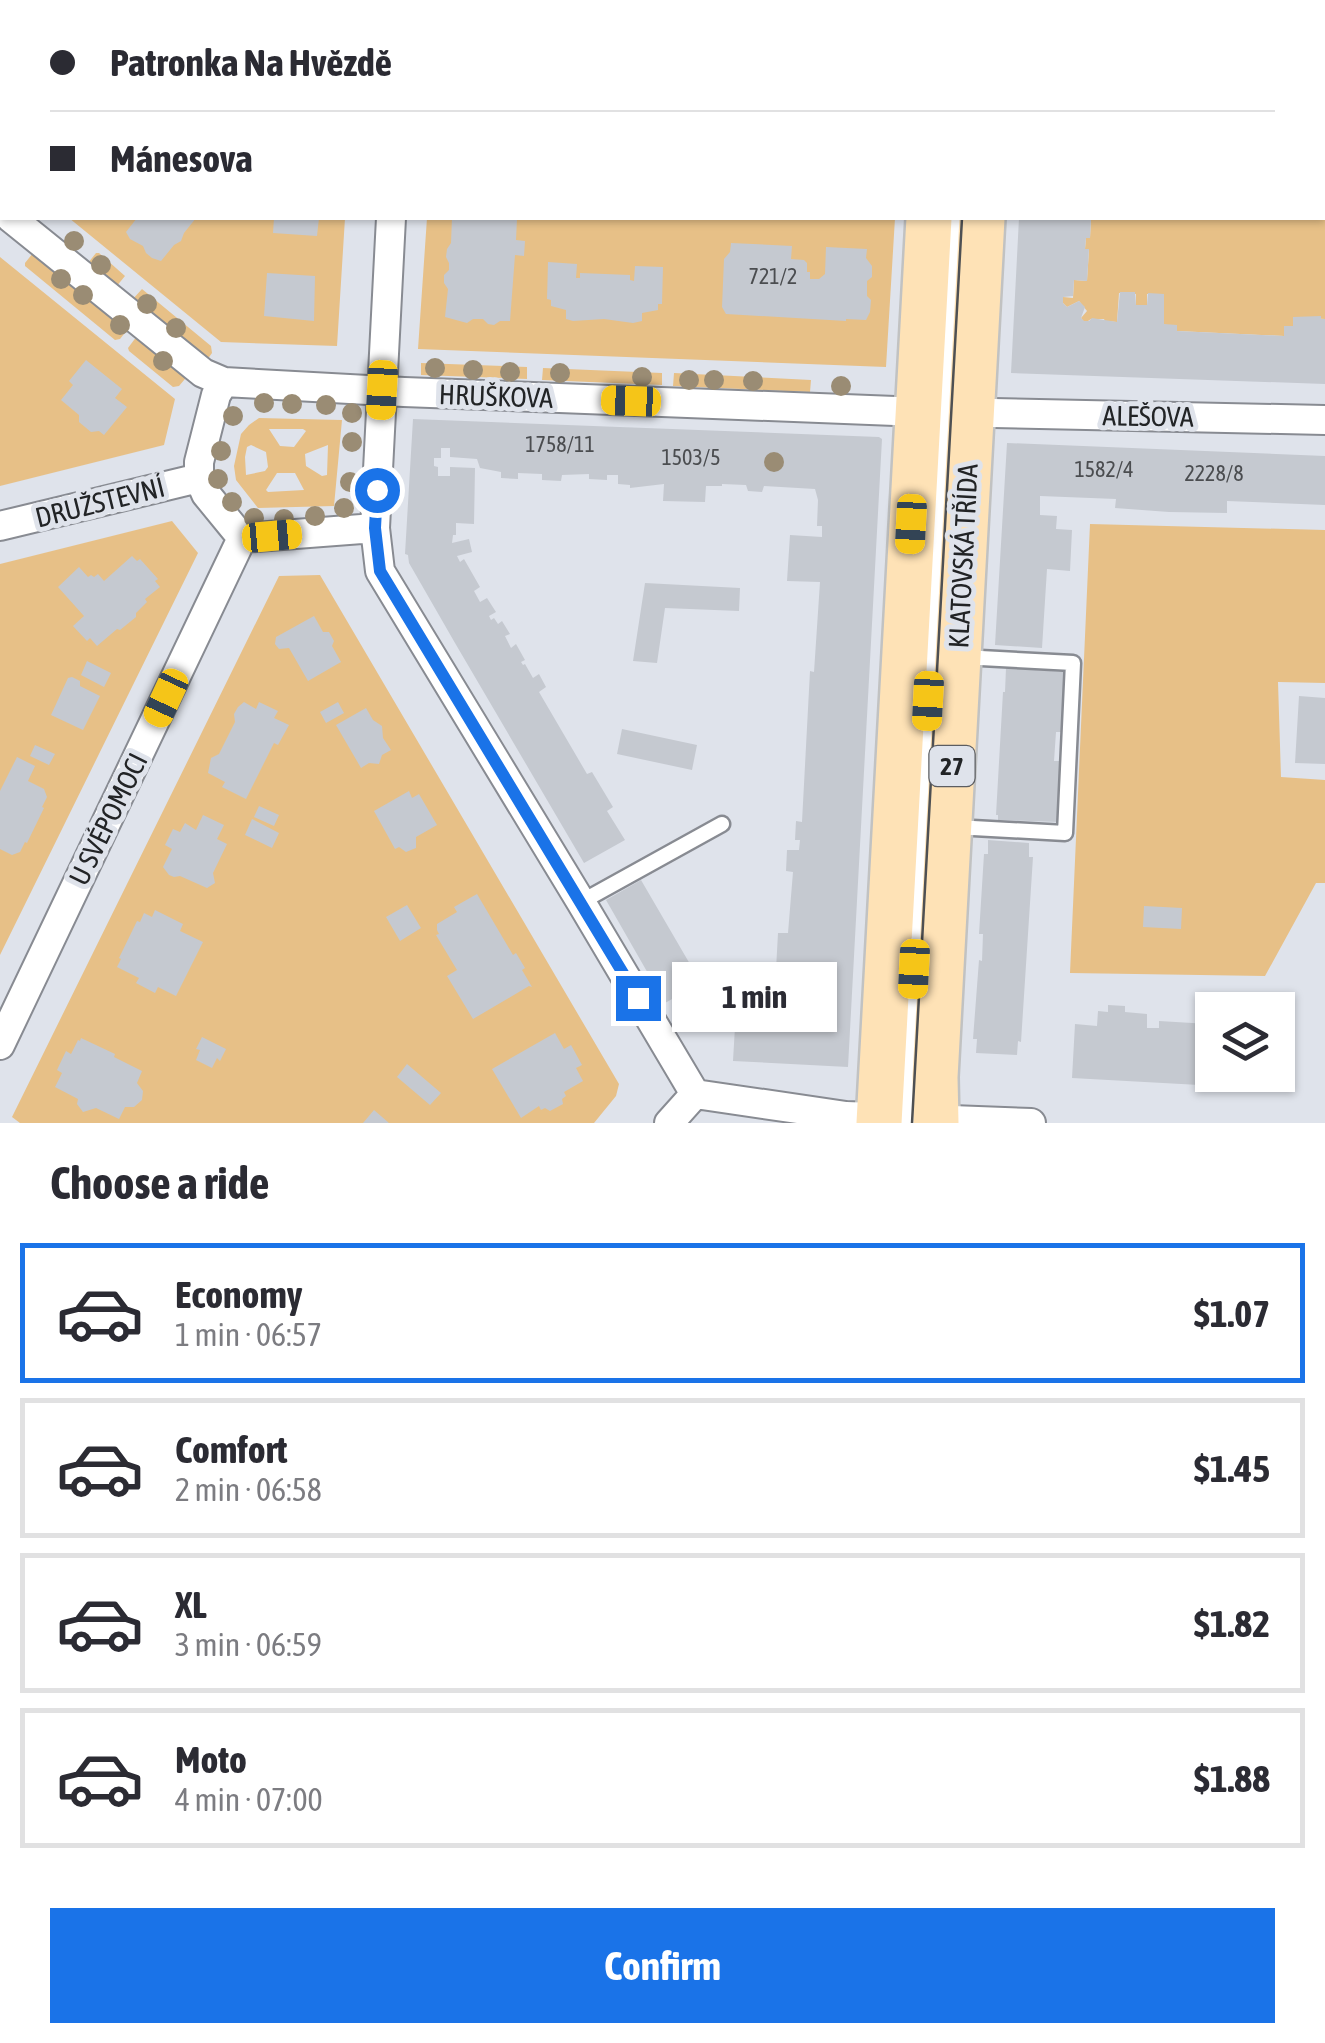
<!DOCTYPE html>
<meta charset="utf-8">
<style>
:root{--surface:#fff;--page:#f7f7f7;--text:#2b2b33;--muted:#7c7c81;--line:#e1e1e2;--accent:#1a73e8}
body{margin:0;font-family:"Asap Condensed",sans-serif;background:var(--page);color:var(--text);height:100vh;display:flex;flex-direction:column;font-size:38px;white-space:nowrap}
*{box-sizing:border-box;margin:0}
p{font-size:32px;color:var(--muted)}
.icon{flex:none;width:55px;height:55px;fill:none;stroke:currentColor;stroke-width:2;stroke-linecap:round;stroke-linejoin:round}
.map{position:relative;height:1123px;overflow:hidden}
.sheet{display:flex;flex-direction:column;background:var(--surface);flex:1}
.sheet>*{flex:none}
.banner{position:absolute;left:0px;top:0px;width:1325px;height:220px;box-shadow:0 2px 8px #0004;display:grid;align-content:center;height:220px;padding:0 50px;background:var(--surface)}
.controls{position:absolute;left:1195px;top:992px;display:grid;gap:20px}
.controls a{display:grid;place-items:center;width:100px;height:100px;border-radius:0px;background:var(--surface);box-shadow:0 2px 8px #0004;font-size:50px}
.end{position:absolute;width:45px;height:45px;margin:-22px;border:12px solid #1a73e8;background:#fff;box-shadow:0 0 0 5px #fff}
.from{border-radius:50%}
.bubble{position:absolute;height:70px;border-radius:0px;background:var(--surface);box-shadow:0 2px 8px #0004;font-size:32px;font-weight:700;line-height:70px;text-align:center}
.car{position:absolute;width:30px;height:60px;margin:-30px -15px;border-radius:12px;box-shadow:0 0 8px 2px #0007;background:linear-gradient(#f5c518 24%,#345 0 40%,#f5c518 0 76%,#345 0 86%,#f5c518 0)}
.banner b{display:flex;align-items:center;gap:35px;height:95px;font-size:38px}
.banner b+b{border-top:2px solid var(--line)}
.banner i{width:25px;height:25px;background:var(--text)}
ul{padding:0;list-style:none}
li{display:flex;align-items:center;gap:30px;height:140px;margin:0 20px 15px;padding:0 30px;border:5px solid var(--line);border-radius:0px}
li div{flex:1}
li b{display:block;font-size:38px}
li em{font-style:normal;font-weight:700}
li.selected{border-color:var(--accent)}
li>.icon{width:90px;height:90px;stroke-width:1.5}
h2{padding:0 50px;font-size:45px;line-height:120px}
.action{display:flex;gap:20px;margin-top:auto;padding:20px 50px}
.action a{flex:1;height:115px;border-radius:0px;background:var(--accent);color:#fff;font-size:40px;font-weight:700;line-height:115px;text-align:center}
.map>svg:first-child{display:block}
.green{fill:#e7c087;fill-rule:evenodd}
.building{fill:#c5c9d0}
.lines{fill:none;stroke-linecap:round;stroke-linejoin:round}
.lane-casing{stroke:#888b92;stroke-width:19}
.street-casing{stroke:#888b92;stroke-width:32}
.primary-casing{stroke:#c1c2c2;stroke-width:50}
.lane{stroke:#fff;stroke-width:14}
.street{stroke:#fff;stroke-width:28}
.primary{stroke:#fee2b6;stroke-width:45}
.tram{stroke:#4e5053;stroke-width:2.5}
.tree{fill:#9a8c74}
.route{stroke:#1a73e8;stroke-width:12}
.labels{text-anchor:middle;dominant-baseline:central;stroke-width:10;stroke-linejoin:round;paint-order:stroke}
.number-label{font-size:22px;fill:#4b4d50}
.shield{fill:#dfe3eb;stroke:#5b5d61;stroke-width:2.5}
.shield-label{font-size:25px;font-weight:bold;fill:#222426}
.street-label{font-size:28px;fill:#222426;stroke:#dfe3eb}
</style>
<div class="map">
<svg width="1325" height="1123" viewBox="0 0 1325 1123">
<rect width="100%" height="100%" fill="#dfe3eb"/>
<path class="green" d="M 0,0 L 359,0 L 359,2 L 2,2 L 2,163 L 0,161 Z
M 441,0 L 907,0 L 907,2 L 441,2 Z
M 1086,0 L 1325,0 L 1325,319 L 1294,317 L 1293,326 L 1284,336 L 1177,331 L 1164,324 L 1164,294 L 1147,294 L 1147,305 L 1136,305 L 1136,294 L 1119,293 L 1117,322 L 1105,321 L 1104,319 L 1091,319 L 1085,323 L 1081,318 L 1087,311 L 1079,301 L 1067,307 L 1063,303 L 1063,297 L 1073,298 L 1074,280 L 1087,281 L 1089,250 L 1085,249 L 1086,238 L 1090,238 L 1091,218 L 1322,218 L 1322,2 L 1086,2 Z
M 69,218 L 345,218 L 337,346 L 221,342 Z
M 427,218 L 895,218 L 886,367 L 418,349 Z
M 37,248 L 131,325 L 120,339 L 115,340 L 25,266 L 25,263 Z
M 96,253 L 99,253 L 125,276 L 116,287 L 88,263 Z
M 0,257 L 175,399 L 164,445 L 0,486 Z
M 142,289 L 211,346 L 212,353 L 207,360 L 132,300 Z
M 140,332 L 190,373 L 179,386 L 173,387 L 129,351 L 128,348 Z
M 421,363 L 527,367 L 527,379 L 421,375 Z
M 543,368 L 662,373 L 662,385 L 542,380 Z
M 674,373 L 811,380 L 810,392 L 673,386 Z
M 259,418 L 342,420 L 334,506 L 258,508 L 236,480 L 234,466 L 241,434 L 249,425 ZM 269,429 L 303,429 L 306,431 L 294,447 L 280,446 ZM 251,445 L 266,452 L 268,467 L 265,471 L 246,475 L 245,457 L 247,447 ZM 328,445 L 327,475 L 322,476 L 306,466 L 305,454 ZM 277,473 L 295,473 L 304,490 L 268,492 L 266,490 Z
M 172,521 L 198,553 L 0,955 L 0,564 Z
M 1090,524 L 1325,530 L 1325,683 L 1278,682 L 1281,777 L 1325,780 L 1325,883 L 1316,883 L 1265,976 L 1070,973 Z
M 320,575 L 619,1084 L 616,1096 L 594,1123 L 20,1123 L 12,1117 L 279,576 Z"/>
<path class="building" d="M 137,218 L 196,218 L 184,233 L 181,241 L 174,245 L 161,261 L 152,258 L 146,253 L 143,246 L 130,239 L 126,232 Z
M 274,218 L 319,218 L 317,236 L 273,233 Z
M 452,218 L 517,219 L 516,240 L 525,241 L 524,256 L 515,255 L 510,321 L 500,321 L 494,325 L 488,324 L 483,319 L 473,319 L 467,323 L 445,317 L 448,289 L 444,283 L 444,275 L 449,270 L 449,263 L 446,257 L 447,249 L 451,243 Z
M 1019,218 L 1091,218 L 1090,238 L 1086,238 L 1085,249 L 1089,249 L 1087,281 L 1074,280 L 1073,296 L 1063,297 L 1063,303 L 1067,307 L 1079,301 L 1085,307 L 1081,318 L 1084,321 L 1089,321 L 1092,318 L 1117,322 L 1120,292 L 1135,292 L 1136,305 L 1147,305 L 1148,293 L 1164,294 L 1164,324 L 1177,325 L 1177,331 L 1284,336 L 1284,326 L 1293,326 L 1293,317 L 1321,316 L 1321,319 L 1325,319 L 1325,384 L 1011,373 Z
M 731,243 L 792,246 L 791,259 L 804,260 L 807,263 L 807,272 L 810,272 L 810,279 L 819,279 L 825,274 L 826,247 L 867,249 L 866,258 L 872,266 L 872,277 L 867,281 L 867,296 L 871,300 L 870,312 L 866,320 L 846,319 L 846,321 L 726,314 L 722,307 L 724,259 L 730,252 Z
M 548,262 L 577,264 L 576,278 L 580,278 L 580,273 L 630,275 L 630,280 L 634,281 L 635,266 L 663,267 L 662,304 L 658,304 L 658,310 L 642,313 L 642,321 L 633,323 L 604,319 L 573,321 L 566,319 L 566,310 L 551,306 L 551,300 L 547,299 Z
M 267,273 L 315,276 L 314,321 L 264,316 Z
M 86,360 L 122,389 L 115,398 L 127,407 L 104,435 L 99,431 L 91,432 L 79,422 L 79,415 L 61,400 L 73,385 L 69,381 Z
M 413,419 L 879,437 L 882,439 L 848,1067 L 733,1061 L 736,1010 L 801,1014 L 801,1005 L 792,1005 L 793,989 L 775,988 L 778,933 L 788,933 L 793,872 L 786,871 L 787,850 L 799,850 L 800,840 L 795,840 L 796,821 L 802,822 L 810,671 L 814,672 L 820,582 L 787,581 L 790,535 L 822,537 L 822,526 L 817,526 L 818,500 L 815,489 L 764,486 L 762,492 L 748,491 L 746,485 L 722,484 L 722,486 L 706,486 L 705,502 L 663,501 L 664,484 L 630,488 L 630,485 L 618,484 L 618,475 L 607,475 L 607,480 L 589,479 L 589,474 L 562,475 L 561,481 L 542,480 L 542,474 L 518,473 L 518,479 L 501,478 L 501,472 L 480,468 L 477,459 L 450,457 L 450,448 L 441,448 L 441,458 L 434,458 L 434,466 L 438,467 L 438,476 L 450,476 L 450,467 L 475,468 L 474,524 L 456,523 L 456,535 L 453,535 L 452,543 L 469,539 L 472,552 L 457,556 L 460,562 L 464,559 L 480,587 L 474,591 L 480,602 L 487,598 L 496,612 L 489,616 L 491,620 L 494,618 L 498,624 L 502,621 L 510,634 L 505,636 L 511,648 L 516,644 L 525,660 L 521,662 L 523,665 L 525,664 L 533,678 L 539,674 L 546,687 L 539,692 L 587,774 L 592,772 L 613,807 L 607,811 L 625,840 L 584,863 L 455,643 L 409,563 L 408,555 L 405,554 Z
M 1007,443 L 1325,456 L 1325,505 L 1227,501 L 1227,513 L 1169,512 L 1115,508 L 1116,499 L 1040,496 L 1040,515 L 1057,516 L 1056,529 L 1072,530 L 1070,571 L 1047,569 L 1042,648 L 995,645 Z
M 132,556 L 137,561 L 140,559 L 158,579 L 155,581 L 160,587 L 145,599 L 147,602 L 136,613 L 136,617 L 120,630 L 117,629 L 97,646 L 90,638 L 87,641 L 73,626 L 84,616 L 58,587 L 79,567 L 88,577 L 91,575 L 94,577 L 98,574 L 104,581 Z
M 645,583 L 740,588 L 739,611 L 665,608 L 657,663 L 633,661 Z
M 314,616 L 323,632 L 329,632 L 334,641 L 332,646 L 341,662 L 308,681 L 289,648 L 279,649 L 275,644 L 276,637 Z
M 87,661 L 111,673 L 104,687 L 81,675 Z
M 1006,668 L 1066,672 L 1063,732 L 1056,732 L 1054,761 L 1061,761 L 1058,822 L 998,820 L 998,815 L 996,815 L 1003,692 L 1005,692 Z
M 72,677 L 80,681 L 80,686 L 100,696 L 83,730 L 51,715 L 68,678 Z
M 1299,696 L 1325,698 L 1325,764 L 1295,763 Z
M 244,702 L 256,709 L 259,702 L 278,711 L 274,718 L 289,725 L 278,745 L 274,743 L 246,799 L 222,787 L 225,782 L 208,773 L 211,758 L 219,754 L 235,722 L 234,714 L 238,707 Z
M 338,702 L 344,713 L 326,723 L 320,712 Z
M 366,708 L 373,720 L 382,726 L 383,738 L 391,750 L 382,755 L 379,764 L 369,763 L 361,768 L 336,725 Z
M 622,729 L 697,745 L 692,770 L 617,754 Z
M 35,745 L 55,754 L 49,765 L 30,756 Z
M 17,757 L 35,766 L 28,781 L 44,789 L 47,797 L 42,807 L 44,808 L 27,843 L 25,842 L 20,852 L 12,855 L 0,849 L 0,791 Z
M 409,791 L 412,798 L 419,794 L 437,825 L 416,837 L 416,848 L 406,852 L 399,847 L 395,849 L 374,811 Z
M 259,806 L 279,815 L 274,826 L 254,817 Z
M 203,815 L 224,825 L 217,839 L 227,844 L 213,873 L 215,883 L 207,888 L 180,876 L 174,877 L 169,875 L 163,867 L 172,849 L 165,845 L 173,829 L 180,832 L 185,823 L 196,830 Z
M 252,819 L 279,833 L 272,848 L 245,835 Z
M 988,840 L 1029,843 L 1029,857 L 1033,857 L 1021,1042 L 1018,1041 L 1017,1055 L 976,1053 L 977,1039 L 973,1039 L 979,960 L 982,961 L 983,934 L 979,934 L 984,854 L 988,854 Z
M 641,880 L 701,983 L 665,1003 L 606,900 Z
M 477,894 L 513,955 L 516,953 L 525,968 L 522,970 L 532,987 L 529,986 L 473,1019 L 447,976 L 457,970 L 436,935 L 439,934 L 437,930 L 437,924 L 457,912 L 454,907 Z
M 407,905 L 421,928 L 400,941 L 386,917 Z
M 1144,906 L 1182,908 L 1181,929 L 1143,927 Z
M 155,910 L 183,924 L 180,931 L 203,942 L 176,996 L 158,987 L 155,993 L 136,983 L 139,978 L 117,967 L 121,959 L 119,958 L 137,921 L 140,922 L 144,913 L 152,917 Z
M 1108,1005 L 1125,1006 L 1125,1012 L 1147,1014 L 1147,1028 L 1159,1028 L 1159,1021 L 1209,1024 L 1208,1031 L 1212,1031 L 1212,1075 L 1278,1075 L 1278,1035 L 1291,1036 L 1288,1090 L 1072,1078 L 1075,1024 L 1097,1026 L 1098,1011 L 1108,1012 Z
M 555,1033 L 564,1049 L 571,1045 L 582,1065 L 576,1068 L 583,1081 L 564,1092 L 566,1096 L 562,1099 L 563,1104 L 550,1111 L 545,1108 L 541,1110 L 539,1106 L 521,1118 L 492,1069 Z
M 202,1037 L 226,1049 L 220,1061 L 217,1058 L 212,1068 L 196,1060 L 200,1050 L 196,1049 Z
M 81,1038 L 115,1054 L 114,1057 L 142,1071 L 137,1083 L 143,1091 L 142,1100 L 134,1107 L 125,1107 L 119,1119 L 96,1108 L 83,1112 L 77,1104 L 78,1099 L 55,1087 L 62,1073 L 57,1070 L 66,1051 L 71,1054 L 78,1040 L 80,1041 Z
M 407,1064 L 441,1093 L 430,1105 L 397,1077 Z
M 374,1110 L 389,1123 L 363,1123 Z"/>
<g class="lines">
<defs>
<path id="lane" d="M 967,2 L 967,0
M 955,827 L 1065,833 L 1073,663 L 962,657
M 581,902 L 722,824
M 906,1122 L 955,218"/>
<path id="street" d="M 403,2 L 403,0
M 11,218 L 203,373 L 224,382 L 404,392 L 895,411 L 1325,420
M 391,218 L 375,528 L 380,571 L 581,902 L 695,1094
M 224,382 L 216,395 L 199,462 L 199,478 L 206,494 L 242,538
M 0,526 L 199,478
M 242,538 L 375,528
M 0,1045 L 242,538
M 695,1094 L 846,1116 L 1031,1123
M 669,1123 L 695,1094"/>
<path id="primary" d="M 940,2 L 940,0
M 994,2 L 994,0
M 879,1123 L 929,218
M 936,1123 L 935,1077 L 982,218"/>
</defs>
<use href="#lane" class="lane-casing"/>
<use href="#street" class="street-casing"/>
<use href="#primary" class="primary-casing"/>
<use href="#lane" class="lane"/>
<use href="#street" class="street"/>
<use href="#primary" class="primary"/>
<path class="tram" d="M 961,2 L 961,0
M 912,1123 L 962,218"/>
</g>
<g class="tree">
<circle cx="74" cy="241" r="10"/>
<circle cx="101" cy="265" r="10"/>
<circle cx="61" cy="279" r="10"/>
<circle cx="83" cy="295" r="10"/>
<circle cx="147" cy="304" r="10"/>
<circle cx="120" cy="325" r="10"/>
<circle cx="176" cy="328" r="10"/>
<circle cx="163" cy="361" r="10"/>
<circle cx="435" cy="368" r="10"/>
<circle cx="473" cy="370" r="10"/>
<circle cx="510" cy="372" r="10"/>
<circle cx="560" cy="373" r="10"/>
<circle cx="642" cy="377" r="10"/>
<circle cx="689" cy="380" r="10"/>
<circle cx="714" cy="380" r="10"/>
<circle cx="753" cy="381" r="10"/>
<circle cx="841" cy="386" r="10"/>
<circle cx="264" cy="403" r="10"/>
<circle cx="292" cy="404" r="10"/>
<circle cx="326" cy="405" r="10"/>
<circle cx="352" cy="413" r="10"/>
<circle cx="233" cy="416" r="10"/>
<circle cx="352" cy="442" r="10"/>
<circle cx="221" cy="451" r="10"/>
<circle cx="774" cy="462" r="10"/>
<circle cx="218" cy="479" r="10"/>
<circle cx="350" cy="482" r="10"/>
<circle cx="232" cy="502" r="10"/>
<circle cx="344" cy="508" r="10"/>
<circle cx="315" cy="516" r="10"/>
<circle cx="254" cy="518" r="10"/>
<circle cx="284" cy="519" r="10"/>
</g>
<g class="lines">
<path class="route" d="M 377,490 L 375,528 L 380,571 L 638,998"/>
</g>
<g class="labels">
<g class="number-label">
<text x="773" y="276">721/2</text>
<text x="560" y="444">1758/11</text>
<text x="691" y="457">1503/5</text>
<text x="1104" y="469">1582/4</text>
<text x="1214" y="473">2228/8</text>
</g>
<rect class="shield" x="929.5" y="746" width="45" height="40" rx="8"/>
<g class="shield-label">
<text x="952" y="766">27</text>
</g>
<g class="street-label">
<text transform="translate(496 396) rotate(2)">HRUŠKOVA</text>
<text transform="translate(1148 416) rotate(1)">ALEŠOVA</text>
<text transform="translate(100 502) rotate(-14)">DRUŽSTEVNÍ</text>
<text transform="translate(963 556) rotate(-87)">KLATOVSKÁ TŘÍDA</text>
<text transform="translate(108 819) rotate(-64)">U SVÉPOMOCI</text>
</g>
</g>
</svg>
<div class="controls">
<a><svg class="icon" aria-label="layers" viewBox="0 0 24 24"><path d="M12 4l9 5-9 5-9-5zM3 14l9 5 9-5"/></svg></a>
</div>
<i class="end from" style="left:377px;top:490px"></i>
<i class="end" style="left:638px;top:998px"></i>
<div class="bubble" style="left:672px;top:962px;width:165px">1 min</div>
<i class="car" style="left:382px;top:390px;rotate:183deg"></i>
<i class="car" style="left:631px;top:401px;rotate:272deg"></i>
<i class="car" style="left:911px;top:524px;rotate:183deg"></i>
<i class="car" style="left:272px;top:536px;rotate:85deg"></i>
<i class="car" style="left:166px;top:698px;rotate:205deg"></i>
<i class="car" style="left:928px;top:701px;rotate:183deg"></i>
<i class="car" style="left:914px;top:969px;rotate:183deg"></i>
<div class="banner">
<b><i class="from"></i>Patronka Na Hvězdě</b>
<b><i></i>Mánesova</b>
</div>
</div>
<section class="sheet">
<h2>Choose a ride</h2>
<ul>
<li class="selected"><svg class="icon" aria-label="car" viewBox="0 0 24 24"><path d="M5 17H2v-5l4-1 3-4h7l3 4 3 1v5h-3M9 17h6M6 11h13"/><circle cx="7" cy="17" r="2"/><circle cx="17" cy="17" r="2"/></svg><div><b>Economy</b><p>1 min · 06:57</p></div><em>$1.07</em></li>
<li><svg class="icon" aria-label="car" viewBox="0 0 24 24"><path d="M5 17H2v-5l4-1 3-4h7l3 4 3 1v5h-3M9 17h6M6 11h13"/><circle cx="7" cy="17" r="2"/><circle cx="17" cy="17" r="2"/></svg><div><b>Comfort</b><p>2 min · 06:58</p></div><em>$1.45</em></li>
<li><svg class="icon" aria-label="car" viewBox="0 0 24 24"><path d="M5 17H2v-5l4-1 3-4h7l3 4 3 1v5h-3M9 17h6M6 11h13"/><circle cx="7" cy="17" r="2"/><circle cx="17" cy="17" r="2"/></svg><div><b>XL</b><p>3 min · 06:59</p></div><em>$1.82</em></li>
<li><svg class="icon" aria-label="car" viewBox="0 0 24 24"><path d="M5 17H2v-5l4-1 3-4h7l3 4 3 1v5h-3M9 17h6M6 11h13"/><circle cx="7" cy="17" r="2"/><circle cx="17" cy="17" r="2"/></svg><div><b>Moto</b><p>4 min · 07:00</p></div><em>$1.88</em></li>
</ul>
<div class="action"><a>Confirm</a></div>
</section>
